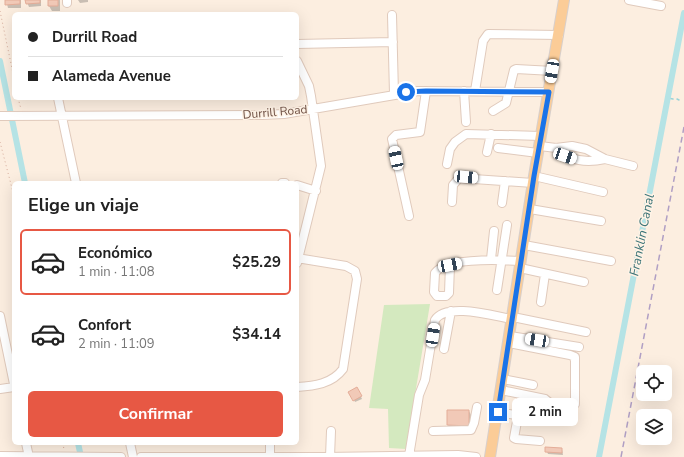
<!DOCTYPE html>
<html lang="es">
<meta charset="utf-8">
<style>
:root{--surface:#fff;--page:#f6f6f6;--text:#222;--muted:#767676;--line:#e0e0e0;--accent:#e75844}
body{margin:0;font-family:"Nunito Sans",sans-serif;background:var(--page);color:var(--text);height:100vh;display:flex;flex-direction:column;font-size:15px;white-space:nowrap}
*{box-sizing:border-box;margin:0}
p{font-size:13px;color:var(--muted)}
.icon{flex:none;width:22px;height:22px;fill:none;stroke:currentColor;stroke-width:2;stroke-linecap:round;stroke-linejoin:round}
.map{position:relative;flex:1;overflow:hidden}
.panel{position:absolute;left:12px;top:181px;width:287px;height:264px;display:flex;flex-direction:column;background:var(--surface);border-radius:6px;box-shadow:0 4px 16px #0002}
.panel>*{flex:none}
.banner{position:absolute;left:12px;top:12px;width:287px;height:88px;border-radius:6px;box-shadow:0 4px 16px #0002;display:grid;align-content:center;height:88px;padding:0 16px;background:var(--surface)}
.tools{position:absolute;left:636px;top:365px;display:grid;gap:8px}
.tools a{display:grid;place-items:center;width:36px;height:36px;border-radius:6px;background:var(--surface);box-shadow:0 4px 16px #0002;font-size:20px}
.end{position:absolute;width:18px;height:18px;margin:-9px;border:5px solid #1a73e8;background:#fff;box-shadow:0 0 0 2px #fff}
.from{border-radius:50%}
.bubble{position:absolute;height:28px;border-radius:6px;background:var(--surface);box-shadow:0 4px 16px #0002;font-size:13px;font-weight:700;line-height:28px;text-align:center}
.car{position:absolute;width:12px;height:24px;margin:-12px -6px;border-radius:5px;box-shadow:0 0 3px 1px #0007;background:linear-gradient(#fff 24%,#345 0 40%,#fff 0 76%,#345 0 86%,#fff 0)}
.banner b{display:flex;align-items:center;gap:14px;height:38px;font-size:15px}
.banner b+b{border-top:1px solid var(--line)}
.banner i{width:10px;height:10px;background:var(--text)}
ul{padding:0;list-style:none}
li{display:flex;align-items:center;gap:12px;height:66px;margin:0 8px 6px;padding:0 8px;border:2px solid transparent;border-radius:6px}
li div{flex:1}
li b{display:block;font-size:15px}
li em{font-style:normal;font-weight:700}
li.active{border-color:var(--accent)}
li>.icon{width:36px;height:36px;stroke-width:1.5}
h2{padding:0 16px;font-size:18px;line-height:48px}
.action{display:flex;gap:8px;margin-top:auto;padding:8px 16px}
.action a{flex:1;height:46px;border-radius:6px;background:var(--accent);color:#fff;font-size:16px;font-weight:700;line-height:46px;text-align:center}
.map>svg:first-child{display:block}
.green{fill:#d4e9bf}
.shadow{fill:#0003}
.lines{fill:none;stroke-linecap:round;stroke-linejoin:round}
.stream{stroke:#9bd3d7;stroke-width:1.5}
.canal{stroke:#b5e3e5;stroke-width:6}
.building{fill:#f1c9b7;stroke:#e4ad98}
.minor-casing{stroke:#e0cabc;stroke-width:10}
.major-casing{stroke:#d8cfcb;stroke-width:12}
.path{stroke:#d6ac9b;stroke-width:1;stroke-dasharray:1 3;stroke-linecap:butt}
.minor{stroke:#fff;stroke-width:8}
.major{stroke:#fbcc97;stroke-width:10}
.rail{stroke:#b09fc4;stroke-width:1.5;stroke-dasharray:6 4;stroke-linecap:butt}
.route{stroke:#1a73e8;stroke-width:5}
.labels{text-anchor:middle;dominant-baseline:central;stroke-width:3;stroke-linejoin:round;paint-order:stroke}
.street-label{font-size:12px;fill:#725347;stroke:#fff3e6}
.water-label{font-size:13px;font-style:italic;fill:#3c7478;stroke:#fff3e6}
</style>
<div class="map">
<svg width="684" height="457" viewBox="0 0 684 457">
<rect width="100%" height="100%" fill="#fceee0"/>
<path class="green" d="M 430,304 L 406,449 L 389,448 L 388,409 L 369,408 L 384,305 Z"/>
<path class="shadow" d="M 6,0 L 21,0 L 21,8 L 8,8 Z
M 26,0 L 41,0 L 41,6 L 29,7 Z
M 49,0 L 60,0 L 60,11 L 52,11 L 49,6 Z
M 78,0 L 88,0 L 88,2 L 80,3 Z
M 357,388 L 362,399 L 355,402 L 350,392 Z
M 539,401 L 541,405 L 539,412 L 518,409 L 516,405 Z
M 448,411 L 469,411 L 471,415 L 471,429 L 450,429 L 448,425 Z
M 546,449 L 562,449 L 563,455 L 548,454 Z"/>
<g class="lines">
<path class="stream" d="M 668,98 L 673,99
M 677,99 L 679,100"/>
<path class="canal" d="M 0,61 L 25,183
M 78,443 L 81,457
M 599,457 L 684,13"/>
</g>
<path class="building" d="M 5,0 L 20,0 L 20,4 L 5,5 Z
M 25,0 L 40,0 L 40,3 L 26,4 Z
M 48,0 L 58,0 L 58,6 L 48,6 Z
M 357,387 L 362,396 L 353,401 L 348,392 Z
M 517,396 L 539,400 L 538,409 L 515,405 Z
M 447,410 L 469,410 L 469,426 L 447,425 Z
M 545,447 L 562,448 L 562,453 L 545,452 Z"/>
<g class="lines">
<defs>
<path id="minor" d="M 67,0 L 67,3
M 629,0 L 661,6
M 392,15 L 394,94
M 297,44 L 393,42
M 297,61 L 309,86 L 311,96 L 321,166 L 297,263
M 464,91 L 466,122
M 475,91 L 483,41 L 488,34 L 559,35
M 58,98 L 76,183
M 493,111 L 506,103 L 514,70 L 516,69 L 553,71
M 0,116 L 262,115 L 284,114 L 418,91 L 549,92
M 540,146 L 556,148 L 572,146 L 586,149 L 605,159 L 633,166
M 498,148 L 538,153
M 556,148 C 570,162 587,163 605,159
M 487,152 L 491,134
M 447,164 L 450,149 L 455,142 L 466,134 L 541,136
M 534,176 L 603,192
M 282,183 L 285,183
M 297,185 L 316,191
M 452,202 L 453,185 L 459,178 L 533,183
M 502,203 L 505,181
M 530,209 L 601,221
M 409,216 L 392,139 L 396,135 L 420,132 L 426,91
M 524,245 L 611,261
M 297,258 L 346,266 L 355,271 L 357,279 L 343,369 C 332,384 314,386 297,387
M 491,259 L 494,231
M 450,265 L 449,293 L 446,296 L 437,296 L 434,292 L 435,273 C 446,257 503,260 521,261
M 520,268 L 584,282
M 497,290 L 507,225
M 541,302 L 545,274
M 0,316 L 14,384
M 513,317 L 586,332
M 510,336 L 579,347
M 509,343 L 570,355 L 575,357 L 575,404
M 444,349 L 451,311
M 503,379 L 533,385
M 0,389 L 14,387
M 498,412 L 543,420 L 548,419 L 552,413 L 550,403 L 545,399 L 501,390
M 518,416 L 514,438 L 516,439 L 540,441
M 433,431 L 471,430 L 474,423 L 477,407
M 26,443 L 29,457
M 130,443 L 133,457
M 270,443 L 270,456
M 0,456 L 121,457
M 409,456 L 419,395 L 425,380 L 435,320 C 446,302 494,316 512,319
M 141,457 L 324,457
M 325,457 L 458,455 L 476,457
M 330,457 L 331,431"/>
<path id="major" d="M 490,457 L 534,176 L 564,0"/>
</defs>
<use href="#minor" class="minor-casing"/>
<use href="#major" class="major-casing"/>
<path class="path" d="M 0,11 L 14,78
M 18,98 L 21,109
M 0,142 L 14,196
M 63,443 L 64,450"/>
<use href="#minor" class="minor"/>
<use href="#major" class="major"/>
<path class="rail" d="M 621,457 L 684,127"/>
</g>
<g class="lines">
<path class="route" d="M 406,92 L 426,91 L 549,92 L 534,176 L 498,412"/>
</g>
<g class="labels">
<g class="street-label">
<text transform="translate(275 112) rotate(-5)">Durrill Road</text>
</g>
<g class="water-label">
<text transform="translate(642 235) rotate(-79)">Franklin Canal</text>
</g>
</g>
</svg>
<div class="tools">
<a><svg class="icon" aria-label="locate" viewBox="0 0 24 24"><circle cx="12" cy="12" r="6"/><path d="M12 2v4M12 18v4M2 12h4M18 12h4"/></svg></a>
<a><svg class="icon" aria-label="layers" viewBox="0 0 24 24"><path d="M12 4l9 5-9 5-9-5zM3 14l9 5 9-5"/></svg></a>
</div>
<i class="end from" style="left:406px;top:92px"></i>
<i class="end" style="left:498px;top:412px"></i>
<div class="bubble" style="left:512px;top:398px;width:66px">2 min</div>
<i class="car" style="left:552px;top:71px;rotate:190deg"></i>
<i class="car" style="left:565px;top:156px;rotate:109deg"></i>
<i class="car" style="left:396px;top:158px;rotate:348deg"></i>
<i class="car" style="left:466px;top:177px;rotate:95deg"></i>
<i class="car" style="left:450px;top:265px;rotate:79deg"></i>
<i class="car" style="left:433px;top:335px;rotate:9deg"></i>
<i class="car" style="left:537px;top:340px;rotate:279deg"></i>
<div class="banner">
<b><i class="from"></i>Durrill Road</b>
<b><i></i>Alameda Avenue</b>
</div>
<section class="panel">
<h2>Elige un viaje</h2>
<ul>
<li class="active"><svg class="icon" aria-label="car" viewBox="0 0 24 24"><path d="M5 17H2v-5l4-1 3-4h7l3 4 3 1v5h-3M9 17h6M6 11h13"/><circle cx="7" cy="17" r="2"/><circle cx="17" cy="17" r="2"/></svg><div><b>Económico</b><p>1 min · 11:08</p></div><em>$25.29</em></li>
<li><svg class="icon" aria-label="car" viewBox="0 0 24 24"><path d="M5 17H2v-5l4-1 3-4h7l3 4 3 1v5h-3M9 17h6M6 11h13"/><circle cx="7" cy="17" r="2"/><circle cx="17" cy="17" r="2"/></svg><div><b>Confort</b><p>2 min · 11:09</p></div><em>$34.14</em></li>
</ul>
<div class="action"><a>Confirmar</a></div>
</section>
</div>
